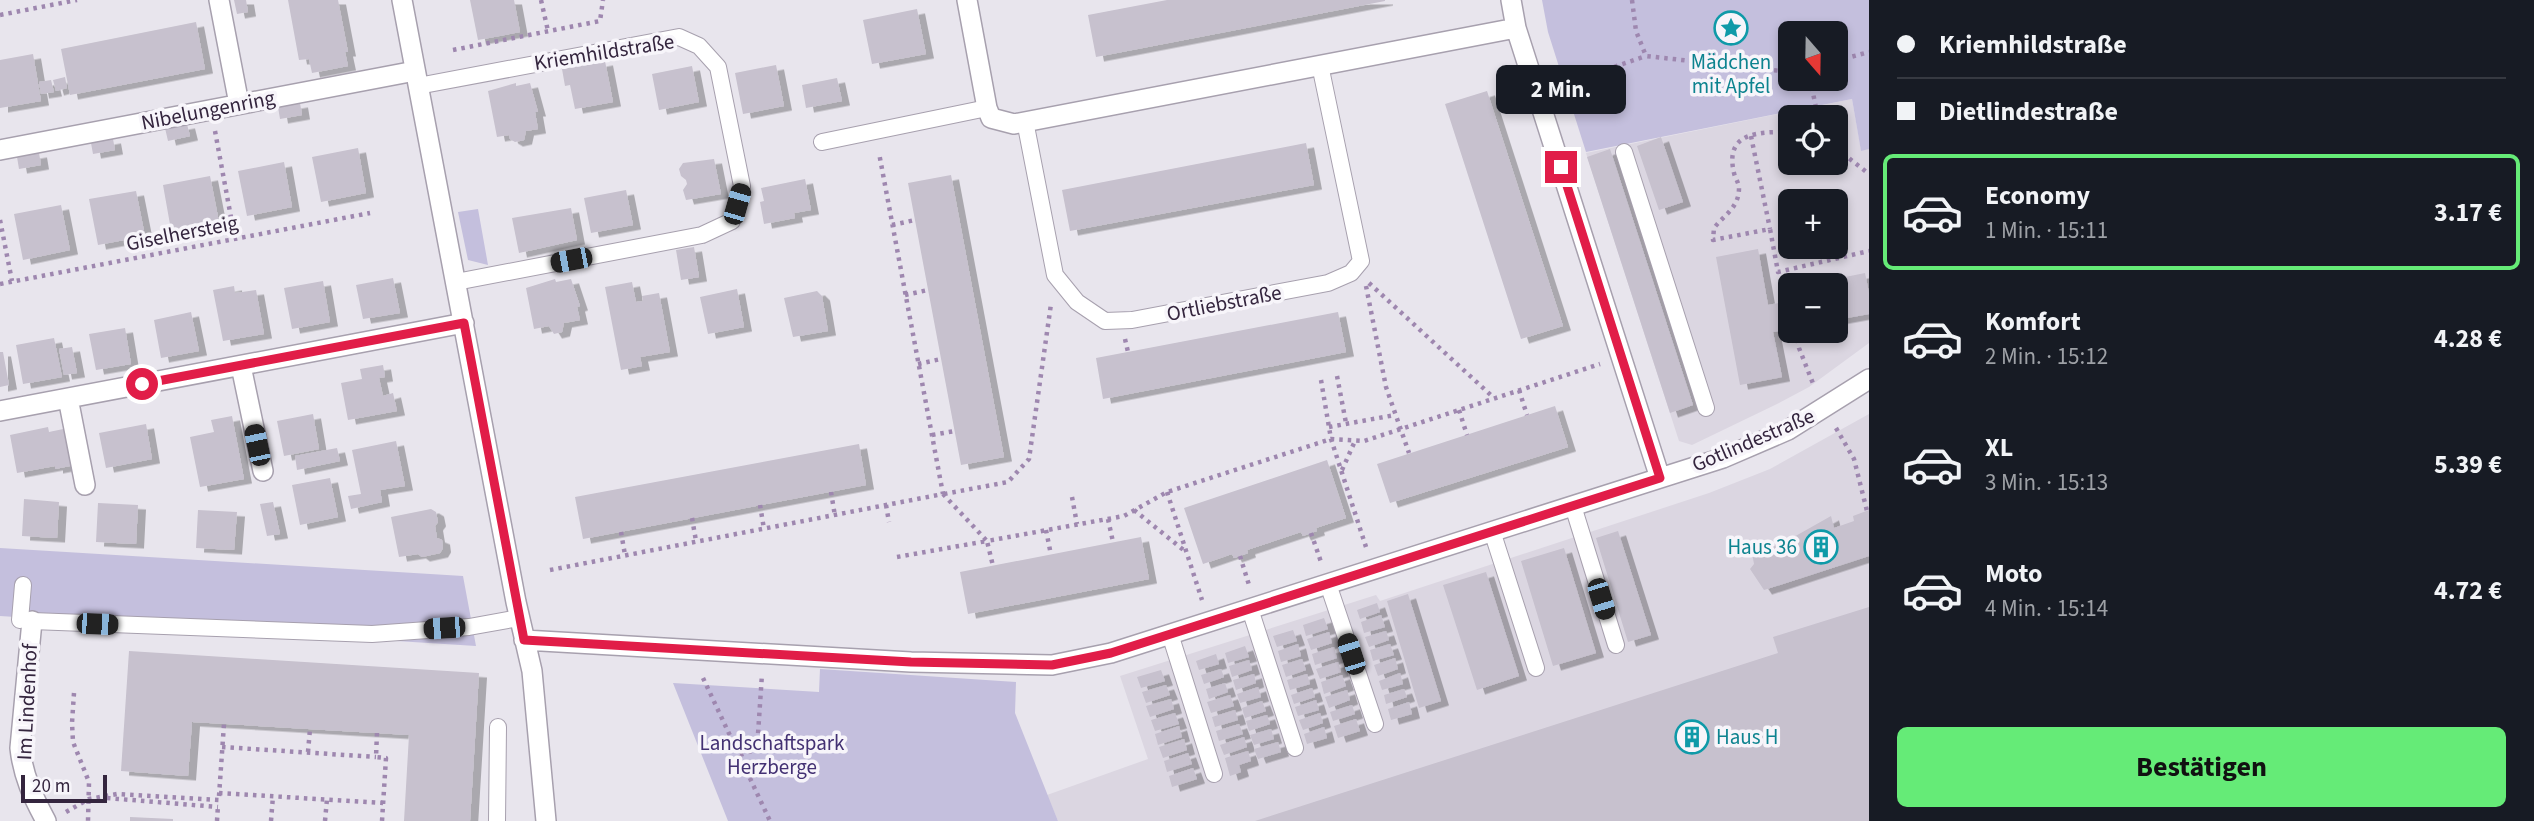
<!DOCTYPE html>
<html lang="de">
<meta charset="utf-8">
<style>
:root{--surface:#171b24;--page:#242831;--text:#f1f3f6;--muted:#9ea1a6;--line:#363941;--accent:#65eb77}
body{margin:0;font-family:"Source Sans 3",sans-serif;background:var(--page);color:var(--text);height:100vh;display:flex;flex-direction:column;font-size:26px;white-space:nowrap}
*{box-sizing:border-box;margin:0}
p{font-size:23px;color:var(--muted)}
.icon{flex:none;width:38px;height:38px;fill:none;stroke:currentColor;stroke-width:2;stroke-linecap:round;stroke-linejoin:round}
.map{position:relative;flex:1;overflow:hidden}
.side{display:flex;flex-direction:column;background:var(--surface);width:665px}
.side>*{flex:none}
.banner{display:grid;align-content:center;height:154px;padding:0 28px;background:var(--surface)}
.needle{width:46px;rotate:160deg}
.buttons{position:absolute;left:1778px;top:21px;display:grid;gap:14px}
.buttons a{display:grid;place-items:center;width:70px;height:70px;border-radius:10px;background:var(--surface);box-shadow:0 4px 10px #0003;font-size:35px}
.scale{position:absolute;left:21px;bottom:18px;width:86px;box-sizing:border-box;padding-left:7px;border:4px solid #34253e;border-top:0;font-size:19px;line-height:24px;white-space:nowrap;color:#34253e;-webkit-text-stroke:5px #f7f5fa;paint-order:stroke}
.end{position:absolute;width:32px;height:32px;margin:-16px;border:9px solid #e11d48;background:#fff;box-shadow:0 0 0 4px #fff}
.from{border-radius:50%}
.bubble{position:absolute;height:49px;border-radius:10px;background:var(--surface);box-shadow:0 4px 10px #0003;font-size:23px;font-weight:700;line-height:49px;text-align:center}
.car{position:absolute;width:21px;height:42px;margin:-21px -10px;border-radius:9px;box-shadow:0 0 5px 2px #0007;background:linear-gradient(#222 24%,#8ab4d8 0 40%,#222 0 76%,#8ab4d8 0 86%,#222 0)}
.banner b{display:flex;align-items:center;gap:24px;height:66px;font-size:26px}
.banner b+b{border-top:2px solid var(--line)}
.banner i{width:18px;height:18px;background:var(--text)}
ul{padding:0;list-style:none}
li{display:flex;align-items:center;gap:21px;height:116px;margin:0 14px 10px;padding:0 14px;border:4px solid transparent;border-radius:10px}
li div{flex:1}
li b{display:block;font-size:26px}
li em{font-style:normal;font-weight:700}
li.active{border-color:var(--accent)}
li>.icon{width:63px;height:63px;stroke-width:1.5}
.button{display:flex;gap:14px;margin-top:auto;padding:14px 28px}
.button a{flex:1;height:80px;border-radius:10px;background:var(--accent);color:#111;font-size:28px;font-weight:700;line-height:80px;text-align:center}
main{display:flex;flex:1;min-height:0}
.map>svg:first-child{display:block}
.built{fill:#dbd6e1;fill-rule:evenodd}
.green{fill:#c4bfdd;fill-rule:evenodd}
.building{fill:#c7c1ce;filter:url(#shadow)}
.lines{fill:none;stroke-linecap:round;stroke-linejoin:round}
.service-casing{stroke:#a7a0ae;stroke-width:18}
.minor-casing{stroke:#a7a0ae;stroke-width:22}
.path{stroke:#9e87af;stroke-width:4.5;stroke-dasharray:3.5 5;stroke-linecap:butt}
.service{stroke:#fff;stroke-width:16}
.minor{stroke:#fff;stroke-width:19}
.route{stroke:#e11d48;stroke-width:9}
.labels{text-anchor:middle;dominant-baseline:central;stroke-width:7;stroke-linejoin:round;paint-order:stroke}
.street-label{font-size:21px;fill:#34253e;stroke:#f7f5fa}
.culture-label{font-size:21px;fill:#0d838f;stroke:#f7f5fa}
.park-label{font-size:21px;fill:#433173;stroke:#f7f5fa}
</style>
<main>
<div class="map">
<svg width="1869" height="821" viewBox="0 0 1869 821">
<defs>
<filter id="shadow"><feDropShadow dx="8" dy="4.5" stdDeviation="0" flood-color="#0004"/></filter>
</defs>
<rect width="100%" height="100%" fill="#e8e5ed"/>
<path class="built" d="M 1852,99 L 1861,150 L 1869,149 L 1869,343 L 1809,387 L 1777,404 L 1692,445 L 1679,441 L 1586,153 ZM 1790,117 L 1836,117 L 1836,163 L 1790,163 ZM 1790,201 L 1836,201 L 1836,247 L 1790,247 ZM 1790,285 L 1836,285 L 1836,331 L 1790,331 Z
M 1869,414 L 1869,821 L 1058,821 L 1047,795 L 1148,759 L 1120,676 L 1376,595 L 1380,601 L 1709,493 L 1770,469 Z"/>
<path class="green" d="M 1542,0 L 1869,0 L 1869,149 L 1861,151 L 1852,99 L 1586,152 L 1548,32 ZM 1790,33 L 1836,33 L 1836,79 L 1790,79 Z
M 478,209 L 488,265 L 468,260 L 458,212 Z
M 0,548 L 463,576 L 476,646 L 0,616 Z
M 820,669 L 1016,682 L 1015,713 L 1058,821 L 728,821 L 673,683 L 819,692 Z"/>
<path class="building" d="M 234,0 L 246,0 L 248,12 L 237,14 Z
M 288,0 L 338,0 L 348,52 L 345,52 L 348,66 L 312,73 L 309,59 L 299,60 Z
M 470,0 L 514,0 L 520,32 L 478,40 Z
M 1167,0 L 1385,0 L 1385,1 L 1096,57 L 1088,15 Z
M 917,9 L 926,54 L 872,64 L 863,20 Z
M 196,22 L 205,69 L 70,95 L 61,49 Z
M 33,54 L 41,101 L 0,108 L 0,60 Z
M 605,61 L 613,102 L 575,109 L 570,85 L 565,86 L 562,69 Z
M 776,65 L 784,106 L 743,114 L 735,73 Z
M 692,66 L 699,102 L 659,110 L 652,74 Z
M 65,77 L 67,88 L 56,91 L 53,80 Z
M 837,78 L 842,101 L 806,108 L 802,85 Z
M 51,80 L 54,92 L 41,94 L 39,82 Z
M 516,83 L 516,86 L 530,83 L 538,112 L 535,112 L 538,129 L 526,131 L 524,140 L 515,142 L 510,139 L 509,135 L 497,137 L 488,91 Z
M 1487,91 L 1563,326 L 1521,339 L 1445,104 Z
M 300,103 L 302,115 L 280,119 L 278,107 Z
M 187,124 L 190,136 L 168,141 L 165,128 Z
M 1661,137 L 1683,202 L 1659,210 L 1637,146 Z
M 113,139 L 115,150 L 93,154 L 91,143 Z
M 1306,143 L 1314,185 L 1070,231 L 1062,190 Z
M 358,148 L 366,193 L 321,202 L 312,157 Z
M 1610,149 L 1693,405 L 1670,413 L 1587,157 Z
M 39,153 L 41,165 L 19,169 L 17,157 Z
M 714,159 L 721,194 L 686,200 L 683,190 L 687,184 L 686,180 L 681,176 L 679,169 L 683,163 Z
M 284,162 L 292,207 L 247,216 L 238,171 Z
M 951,175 L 1004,457 L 961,465 L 908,183 Z
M 210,176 L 219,222 L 171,230 L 163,185 Z
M 805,179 L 811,210 L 794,213 L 795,218 L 764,224 L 760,202 L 764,201 L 761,188 Z
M 626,190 L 633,225 L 591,233 L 584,198 Z
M 136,191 L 145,236 L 98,245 L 89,199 Z
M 61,205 L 70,250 L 23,260 L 14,214 Z
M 571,208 L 577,240 L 519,253 L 512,218 Z
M 694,247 L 699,277 L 681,280 L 676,250 Z
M 1758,249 L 1768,305 L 1790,301 L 1790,329 L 1773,332 L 1782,377 L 1740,385 L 1716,257 Z
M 1865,273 L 1869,293 L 1869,314 L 1836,320 L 1836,285 L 1806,285 Z
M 393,278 L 400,313 L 363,319 L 356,285 Z
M 555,279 L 556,282 L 571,279 L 580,306 L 577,307 L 580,320 L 564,323 L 562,332 L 554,334 L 549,326 L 534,329 L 526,288 Z
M 323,281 L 330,322 L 292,329 L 284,288 Z
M 632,282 L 636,302 L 643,301 L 642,296 L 659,293 L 670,352 L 640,357 L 642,366 L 621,370 L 605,287 Z
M 234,286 L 235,293 L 256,290 L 264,334 L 223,341 L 213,290 Z
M 737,289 L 744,327 L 708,334 L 700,297 Z
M 817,291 L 822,296 L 828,331 L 793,337 L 784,298 Z
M 191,312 L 199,351 L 161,358 L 154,320 Z
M 1338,312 L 1346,352 L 1103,399 L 1096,358 Z
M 125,328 L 131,364 L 96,370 L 89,334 Z
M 54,338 L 62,377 L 23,384 L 16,345 Z
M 72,347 L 77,373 L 64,375 L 59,349 Z
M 0,352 L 3,352 L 9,385 L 0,387 Z
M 383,365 L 385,377 L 379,378 L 383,396 L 393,393 L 397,411 L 348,420 L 341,383 L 362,379 L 360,369 Z
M 1555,406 L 1568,447 L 1390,503 L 1377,464 Z
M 313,414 L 319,449 L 284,456 L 277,421 Z
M 232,416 L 244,479 L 200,487 L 190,437 L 214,432 L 211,420 Z
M 146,424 L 152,459 L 106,468 L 99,433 Z
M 48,427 L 49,432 L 68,428 L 75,465 L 55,469 L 55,466 L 17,473 L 10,435 Z
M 396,441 L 405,486 L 380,490 L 382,502 L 351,509 L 348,496 L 361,494 L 352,450 Z
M 859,444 L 866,485 L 583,539 L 575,497 Z
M 337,448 L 340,461 L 297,470 L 295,456 Z
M 1327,460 L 1346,518 L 1316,528 L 1317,531 L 1311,533 L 1303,536 L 1301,532 L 1247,550 L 1248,553 L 1240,556 L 1234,558 L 1232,554 L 1203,564 L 1184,508 Z
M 330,478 L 338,517 L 300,525 L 292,485 Z
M 24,499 L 59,502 L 57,538 L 22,536 Z
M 273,502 L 280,534 L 267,536 L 260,504 Z
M 98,503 L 138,505 L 136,544 L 96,542 Z
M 431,509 L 436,512 L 438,522 L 435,526 L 437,538 L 442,540 L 443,548 L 440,553 L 422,557 L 418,554 L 399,557 L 391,517 Z
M 198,510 L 237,512 L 234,550 L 196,548 Z
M 1869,510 L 1869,556 L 1764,590 L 1750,569 L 1754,564 L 1752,553 L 1792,541 L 1792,538 L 1831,516 L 1834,528 L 1854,521 L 1853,516 Z
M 1618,531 L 1651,635 L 1628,642 L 1596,538 Z
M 1141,537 L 1149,579 L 968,614 L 960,572 Z
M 1564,548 L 1596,653 L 1553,666 L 1521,561 Z
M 1486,572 L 1519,676 L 1477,690 L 1443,585 Z
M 1408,594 L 1441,701 L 1419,708 L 1387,601 Z
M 1377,603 L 1380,612 L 1360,619 L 1357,610 Z
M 1869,607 L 1869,821 L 1255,821 L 1778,653 L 1773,637 Z
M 1381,615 L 1385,627 L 1364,633 L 1361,622 Z
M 1324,618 L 1328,629 L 1306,636 L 1303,625 Z
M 1293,630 L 1297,641 L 1277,647 L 1273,636 Z
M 1386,631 L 1389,640 L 1369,647 L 1365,637 Z
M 1329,632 L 1332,643 L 1311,650 L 1307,639 Z
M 1298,644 L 1301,656 L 1281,662 L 1278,651 Z
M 1390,644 L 1394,655 L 1373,661 L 1370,650 Z
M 1245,646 L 1249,657 L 1228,663 L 1225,653 Z
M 1334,647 L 1337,658 L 1315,665 L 1312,654 Z
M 129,651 L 479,673 L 470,821 L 404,821 L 409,735 L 192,722 L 188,776 L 121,771 Z
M 1216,654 L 1219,664 L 1199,670 L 1196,661 Z
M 1395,658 L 1398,669 L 1378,676 L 1374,665 Z
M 1302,659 L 1306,670 L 1286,677 L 1282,665 Z
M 1249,660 L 1252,670 L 1232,677 L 1229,666 Z
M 1338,662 L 1341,672 L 1320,679 L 1316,669 Z
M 1221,669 L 1224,677 L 1204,684 L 1201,675 Z
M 1161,670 L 1165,681 L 1141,688 L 1137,677 Z
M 1400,673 L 1403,684 L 1382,690 L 1379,681 Z
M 1254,674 L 1256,683 L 1236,690 L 1233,680 Z
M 1307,674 L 1310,684 L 1290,690 L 1287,680 Z
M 1342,675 L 1346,686 L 1324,694 L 1321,682 Z
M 1225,683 L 1228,692 L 1209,699 L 1206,689 Z
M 1166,685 L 1170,695 L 1146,703 L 1142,692 Z
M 1258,687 L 1261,697 L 1240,703 L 1237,694 Z
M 1312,688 L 1315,697 L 1294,704 L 1291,695 Z
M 1404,689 L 1407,697 L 1386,704 L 1384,695 Z
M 1347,690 L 1350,700 L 1329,708 L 1325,697 Z
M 1230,695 L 1234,706 L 1211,713 L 1207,702 Z
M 1171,699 L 1174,709 L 1150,717 L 1146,706 Z
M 1316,700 L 1319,710 L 1298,716 L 1295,707 Z
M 1262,701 L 1266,711 L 1245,718 L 1242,708 Z
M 1409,702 L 1412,714 L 1391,720 L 1388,709 Z
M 1352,705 L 1355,714 L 1333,721 L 1330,712 Z
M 1235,710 L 1238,720 L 1215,727 L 1212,717 Z
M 1175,713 L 1179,724 L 1155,731 L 1151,720 Z
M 1320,713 L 1323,723 L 1303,730 L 1299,720 Z
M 1267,715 L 1270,724 L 1249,731 L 1246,721 Z
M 1356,719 L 1360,731 L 1338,738 L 1334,726 Z
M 1239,724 L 1243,734 L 1219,741 L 1216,731 Z
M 1179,726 L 1182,737 L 1158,745 L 1155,734 Z
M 1324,727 L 1327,738 L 1307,744 L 1304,734 Z
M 1271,729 L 1274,739 L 1254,745 L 1250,735 Z
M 1244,737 L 1247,747 L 1224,755 L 1220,745 Z
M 1184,739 L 1187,750 L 1163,758 L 1159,747 Z
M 1278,742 L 1281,752 L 1258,759 L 1254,749 Z
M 1248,751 L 1251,761 L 1239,765 L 1241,772 L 1230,776 L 1225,758 Z
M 1188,753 L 1192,764 L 1167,772 L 1164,761 Z
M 1193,768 L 1197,779 L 1172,787 L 1169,776 Z
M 130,817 L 173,819 L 173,821 L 130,821 Z"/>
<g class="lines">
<defs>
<path id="service" d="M 418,86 L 679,37 L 699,46 L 718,67 L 742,186 L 732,221 L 702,235 L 456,282
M 1025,121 L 1055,275 L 1077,302 L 1105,321 L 1132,320 L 1328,283 L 1351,273 L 1361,261 L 1320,65
M 822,142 L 987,108
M 1624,152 L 1706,408
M 1573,506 L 1616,645
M 1492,531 L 1536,668
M 1328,584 L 1375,724
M 1250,609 L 1295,748
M 20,620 L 23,585
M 32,621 L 372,634 L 469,627 L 519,618
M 1170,634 L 1214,774
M 497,821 L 498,727"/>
<path id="minor" d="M 219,0 L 239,104
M 402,0 L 516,602 L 532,671 L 546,821
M 967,0 L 987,108 L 991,118 L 1014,124 L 1516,28
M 1511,0 L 1516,28 L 1660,478
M 0,150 L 415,71
M 241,366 L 263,471
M 68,398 L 85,485
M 0,411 L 464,323
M 32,621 L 20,748 C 23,776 33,797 46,821
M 524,640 L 911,662 L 1052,665 L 1111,653 L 1723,458 L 1788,430 L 1869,379"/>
</defs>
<use href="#service" class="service-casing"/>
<use href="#minor" class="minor-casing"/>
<path class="path" d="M 541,0 L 548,31
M 1632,0 L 1636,31 L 1646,56 L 1790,72
M 0,15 L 77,0
M 453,50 L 600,21 L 603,0
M 1836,61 L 1869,52
M 1810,79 L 1818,117
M 1558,86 L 1646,56
M 215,131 L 235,239
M 1790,132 C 1760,132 1724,131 1734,173 C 1735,178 1739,183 1739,188 C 1739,208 1724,215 1714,228 L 1713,240 L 1770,229 L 1778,272 L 1869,251
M 1751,136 L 1770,229
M 1836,148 L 1869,174
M 0,220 L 12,281
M 892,225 L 915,220
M 1369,283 L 1494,398
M 0,284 L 370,213
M 1366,286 L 1386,387 L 1409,453
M 905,295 L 928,290
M 1796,331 L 1799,348 L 1814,386
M 1125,339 L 1128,352
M 918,364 L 941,359
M 1337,376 L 1346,423
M 1321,380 L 1331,439 L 1366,547
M 1519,390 L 1527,415
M 1459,410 L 1467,435
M 1329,427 L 1395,415
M 1836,428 L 1854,459 L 1867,511
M 932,435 L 955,431
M 1342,470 L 1355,441
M 831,492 L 835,516
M 1167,492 L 1202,600
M 943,494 L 987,541 L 1124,516 L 1167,492 L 1331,439 L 1364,441 L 1600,364
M 944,494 L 1008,482 L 1029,459 L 1051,304
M 1072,497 L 1077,524
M 760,505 L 764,529
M 886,505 L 889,522
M 1134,510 L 1186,552
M 692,518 L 696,541
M 1108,519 L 1113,542
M 1046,530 L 1051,555
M 621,532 L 625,555
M 1311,533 L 1321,562
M 1240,556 L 1249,585
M 897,557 L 987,541 L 993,566
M 550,570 L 943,494 L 879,153
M 703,678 L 770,821
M 74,693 L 72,723 L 73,742 L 89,782 L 88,821
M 377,733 L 376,757 L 386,758 L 382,821
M 222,747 L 376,757
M 308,752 L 310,729
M 740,755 L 757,749 L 762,674
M 219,793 L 383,803
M 219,796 L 224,724
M 107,798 L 218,807
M 66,812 L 89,799 L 117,794 L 219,800
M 217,821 L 218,805
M 271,821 L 273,796
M 325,821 L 327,799"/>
<use href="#service" class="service"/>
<use href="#minor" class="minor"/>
</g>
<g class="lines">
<path class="route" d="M 142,384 L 464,323 L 524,640 L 911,662 L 1052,665 L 1111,653 L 1660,478 L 1561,167"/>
</g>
<defs>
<symbol id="sight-ring" viewBox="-11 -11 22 22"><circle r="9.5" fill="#f7f5fa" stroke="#0f9aa8" stroke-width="1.5"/><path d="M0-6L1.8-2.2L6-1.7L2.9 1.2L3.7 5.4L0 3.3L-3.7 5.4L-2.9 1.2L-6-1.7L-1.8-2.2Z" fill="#0f9aa8"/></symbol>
<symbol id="building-ring" viewBox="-11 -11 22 22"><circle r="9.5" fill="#f7f5fa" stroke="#0f9aa8" stroke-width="1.5"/><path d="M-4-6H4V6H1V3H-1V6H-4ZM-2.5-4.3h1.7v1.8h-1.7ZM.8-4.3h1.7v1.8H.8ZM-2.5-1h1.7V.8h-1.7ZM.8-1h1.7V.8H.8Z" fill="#0f9aa8"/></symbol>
</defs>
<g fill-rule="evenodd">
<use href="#sight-ring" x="1712" y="9" width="38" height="38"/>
<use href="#building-ring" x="1802" y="528" width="38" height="38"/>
<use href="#building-ring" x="1673" y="718" width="38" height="38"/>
</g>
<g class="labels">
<g class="street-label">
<text transform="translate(604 52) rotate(-9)">Kriemhildstraße</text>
<text transform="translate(208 110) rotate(-11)">Nibelungenring</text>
<text transform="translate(182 233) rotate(-11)">Giselhersteig</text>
<text transform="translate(1224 303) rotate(-11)">Ortliebstraße</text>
<text transform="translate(1753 440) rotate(-23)">Gotlindestraße</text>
<text transform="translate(27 702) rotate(-87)">Im Lindenhof</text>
</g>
<g class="culture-label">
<text x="1731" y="62">Mädchen<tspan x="1731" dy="24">mit Apfel</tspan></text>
<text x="1797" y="547" text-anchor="end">Haus 36</text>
<text x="1716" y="737" text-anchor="start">Haus H</text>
</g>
<g class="park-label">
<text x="772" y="743">Landschaftspark<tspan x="772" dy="24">Herzberge</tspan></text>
</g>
</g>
</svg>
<div class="buttons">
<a><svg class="needle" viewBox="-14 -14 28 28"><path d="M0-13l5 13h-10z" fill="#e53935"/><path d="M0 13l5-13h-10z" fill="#9ea1a6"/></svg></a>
<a><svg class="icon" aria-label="locate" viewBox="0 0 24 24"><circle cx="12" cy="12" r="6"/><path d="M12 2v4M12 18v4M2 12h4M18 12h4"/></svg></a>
<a>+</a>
<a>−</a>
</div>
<div class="scale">20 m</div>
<i class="end from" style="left:142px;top:384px"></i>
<i class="end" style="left:1561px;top:167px"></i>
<div class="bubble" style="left:1496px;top:65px;width:130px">2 Min.</div>
<i class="car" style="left:737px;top:204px;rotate:16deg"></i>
<i class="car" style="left:571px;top:260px;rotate:259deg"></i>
<i class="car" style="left:257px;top:445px;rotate:348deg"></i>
<i class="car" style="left:1601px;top:599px;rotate:163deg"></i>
<i class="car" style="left:97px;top:624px;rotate:92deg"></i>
<i class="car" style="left:444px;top:628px;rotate:266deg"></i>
<i class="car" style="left:1351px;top:654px;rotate:342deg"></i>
</div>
<section class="side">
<div class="banner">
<b><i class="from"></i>Kriemhildstraße</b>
<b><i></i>Dietlindestraße</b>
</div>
<ul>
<li class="active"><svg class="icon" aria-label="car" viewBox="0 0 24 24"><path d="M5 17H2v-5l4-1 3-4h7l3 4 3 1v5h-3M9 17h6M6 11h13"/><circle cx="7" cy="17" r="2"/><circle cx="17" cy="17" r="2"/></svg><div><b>Economy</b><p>1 Min. · 15:11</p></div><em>3.17 €</em></li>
<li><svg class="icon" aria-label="car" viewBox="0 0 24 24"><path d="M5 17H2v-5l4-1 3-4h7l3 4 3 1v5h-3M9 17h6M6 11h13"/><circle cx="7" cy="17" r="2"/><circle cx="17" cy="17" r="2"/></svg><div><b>Komfort</b><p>2 Min. · 15:12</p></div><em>4.28 €</em></li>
<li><svg class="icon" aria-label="car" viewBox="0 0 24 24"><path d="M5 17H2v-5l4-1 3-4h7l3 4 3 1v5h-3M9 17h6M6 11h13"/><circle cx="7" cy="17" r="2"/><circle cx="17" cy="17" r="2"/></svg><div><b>XL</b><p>3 Min. · 15:13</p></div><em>5.39 €</em></li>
<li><svg class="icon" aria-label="car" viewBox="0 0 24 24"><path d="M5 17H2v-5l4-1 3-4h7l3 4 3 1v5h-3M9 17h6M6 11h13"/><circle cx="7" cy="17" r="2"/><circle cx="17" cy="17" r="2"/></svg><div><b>Moto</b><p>4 Min. · 15:14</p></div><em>4.72 €</em></li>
</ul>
<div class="button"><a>Bestätigen</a></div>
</section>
</main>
